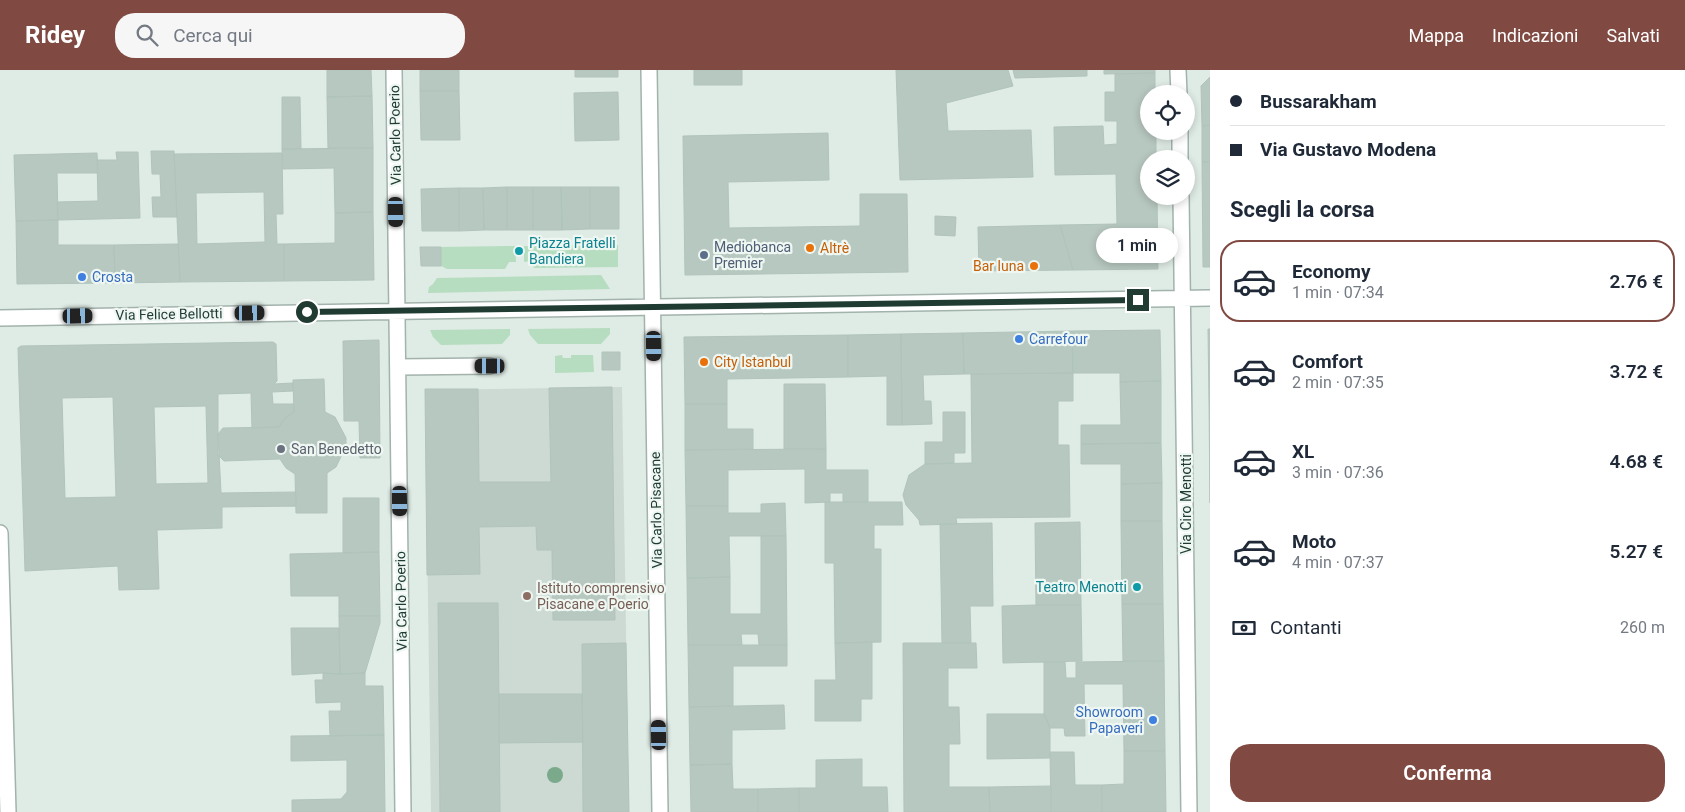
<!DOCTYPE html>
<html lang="it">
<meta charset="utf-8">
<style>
:root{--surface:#fff;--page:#f6f6f7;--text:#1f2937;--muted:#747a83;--line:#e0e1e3;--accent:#804a42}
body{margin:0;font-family:Roboto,sans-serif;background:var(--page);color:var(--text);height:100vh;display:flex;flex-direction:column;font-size:19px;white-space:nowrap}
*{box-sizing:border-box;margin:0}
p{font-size:16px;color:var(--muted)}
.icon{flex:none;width:28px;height:28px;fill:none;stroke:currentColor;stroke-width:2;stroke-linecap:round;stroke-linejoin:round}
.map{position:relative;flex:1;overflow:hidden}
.drawer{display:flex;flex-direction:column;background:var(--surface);width:475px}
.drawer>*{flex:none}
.banner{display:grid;align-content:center;height:110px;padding:0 20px;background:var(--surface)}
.buttons{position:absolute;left:1140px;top:15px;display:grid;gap:10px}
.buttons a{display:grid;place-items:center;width:55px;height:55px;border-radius:50%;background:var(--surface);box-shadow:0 2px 8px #0003;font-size:25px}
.end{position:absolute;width:22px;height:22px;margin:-11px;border:6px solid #1f3b32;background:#fff;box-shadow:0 0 0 2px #fff}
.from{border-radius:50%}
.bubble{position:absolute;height:35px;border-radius:18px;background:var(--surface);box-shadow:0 2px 8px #0003;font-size:16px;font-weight:600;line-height:35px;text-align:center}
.car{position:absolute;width:15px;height:30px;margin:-15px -8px;border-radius:6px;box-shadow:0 0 4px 1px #0007;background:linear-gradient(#222 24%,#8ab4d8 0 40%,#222 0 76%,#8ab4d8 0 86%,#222 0)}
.banner b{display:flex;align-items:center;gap:18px;height:48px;font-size:19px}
.banner b+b{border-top:1px solid var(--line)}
.banner i{width:12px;height:12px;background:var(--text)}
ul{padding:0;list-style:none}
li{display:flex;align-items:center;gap:15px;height:82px;margin:0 10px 8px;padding:0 10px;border:2px solid transparent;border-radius:20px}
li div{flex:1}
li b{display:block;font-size:19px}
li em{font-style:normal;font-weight:600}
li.active{border-color:var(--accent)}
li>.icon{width:45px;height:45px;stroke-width:1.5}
h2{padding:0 20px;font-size:22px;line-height:60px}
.pay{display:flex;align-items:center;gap:12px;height:55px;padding:0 20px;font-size:19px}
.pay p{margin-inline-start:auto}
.primary-button{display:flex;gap:10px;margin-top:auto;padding:10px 20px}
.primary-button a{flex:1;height:58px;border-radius:20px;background:var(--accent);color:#fff;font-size:20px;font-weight:600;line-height:58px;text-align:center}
header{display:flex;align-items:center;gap:30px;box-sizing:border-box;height:70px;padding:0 25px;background:var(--accent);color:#fff}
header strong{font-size:24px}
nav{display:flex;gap:28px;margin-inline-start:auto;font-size:18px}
.search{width:350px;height:45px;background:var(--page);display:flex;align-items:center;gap:12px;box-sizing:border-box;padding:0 18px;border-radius:20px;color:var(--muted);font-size:19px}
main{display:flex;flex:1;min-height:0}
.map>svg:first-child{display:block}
.built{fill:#cddad4}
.green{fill:#b6ddbf}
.building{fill:#b7c8c0;stroke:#b1c4bb;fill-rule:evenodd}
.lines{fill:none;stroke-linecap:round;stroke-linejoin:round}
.minor-casing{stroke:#a2b3ac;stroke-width:18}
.minor{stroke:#fff;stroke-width:15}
.tree{fill:#7aa98b}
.route{stroke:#1f3b32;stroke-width:6}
.food-dot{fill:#e8710a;stroke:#eff7f3;stroke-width:2}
.culture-dot{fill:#0f9aa8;stroke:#eff7f3;stroke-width:2}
.service-dot{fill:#5c6f8a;stroke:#eff7f3;stroke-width:2}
.shop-dot{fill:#3f7fe0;stroke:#eff7f3;stroke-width:2}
.worship-dot{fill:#6b7280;stroke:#eff7f3;stroke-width:2}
.education-dot{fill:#8d6e63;stroke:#eff7f3;stroke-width:2}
.labels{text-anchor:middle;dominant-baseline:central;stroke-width:4.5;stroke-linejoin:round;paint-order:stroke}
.street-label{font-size:14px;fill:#1f3b32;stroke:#eff7f3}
.culture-label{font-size:14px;fill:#0d838f;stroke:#eff7f3;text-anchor:start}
.service-label{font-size:14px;fill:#4e5e75;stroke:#eff7f3;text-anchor:start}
.food-label{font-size:14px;fill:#c56008;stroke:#eff7f3;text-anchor:start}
.shop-label{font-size:14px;fill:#366cbe;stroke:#eff7f3;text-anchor:start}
.worship-label{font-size:14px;fill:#5b616d;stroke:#eff7f3;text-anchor:start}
.education-label{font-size:14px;fill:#785e54;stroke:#eff7f3;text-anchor:start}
</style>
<header>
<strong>Ridey</strong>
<div class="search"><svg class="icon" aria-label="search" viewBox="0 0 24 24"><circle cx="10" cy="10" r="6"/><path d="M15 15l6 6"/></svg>Cerca qui</div>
<nav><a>Mappa</a><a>Indicazioni</a><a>Salvati</a></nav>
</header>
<main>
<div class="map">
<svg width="1210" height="742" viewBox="0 0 1210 742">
<rect width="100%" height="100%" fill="#dfebe5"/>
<path class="built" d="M 622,317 L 629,742 L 431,742 L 425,320 Z"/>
<path class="green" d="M 618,175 L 618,197 L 534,198 L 531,191 L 524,192 L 524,176 Z
M 515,176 L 516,192 L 509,192 L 505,199 L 447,199 L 441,196 L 441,177 Z
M 601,205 L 610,219 L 428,223 L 429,217 L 433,214 L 437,208 Z
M 610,258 L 610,264 L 601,274 L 538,274 L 530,265 L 528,259 Z
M 510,259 L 510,265 L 502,274 L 441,275 L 433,267 L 430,260 Z
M 562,285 L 563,288 L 571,288 L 571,285 L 593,285 L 594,302 L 555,303 L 555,286 Z"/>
<path class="building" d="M 327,0 L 371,0 L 372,26 L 327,27 Z
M 420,0 L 459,0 L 459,21 L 420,21 Z
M 575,0 L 618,0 L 618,7 L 575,7 Z
M 694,0 L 742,0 L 742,15 L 694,15 Z
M 896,0 L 1008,0 L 1013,16 L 946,33 L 948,61 L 1031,60 L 1033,107 L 900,110 Z
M 1013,0 L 1087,0 L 1087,6 L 1015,8 Z
M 1104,0 L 1155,0 L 1155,3 L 1104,4 Z
M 1155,3 L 1155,24 L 1149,24 L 1149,61 L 1156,61 L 1156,89 L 1149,89 L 1149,126 L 1157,126 L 1158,199 L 1073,200 L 1060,155 L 1117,154 L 1116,104 L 1055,105 L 1054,57 L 1103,56 L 1104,75 L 1117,74 L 1117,51 L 1105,51 L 1105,22 L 1115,22 L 1115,4 Z
M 1210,7 L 1210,55 L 1202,56 L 1201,16 Z
M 420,21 L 459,21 L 460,70 L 421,70 Z
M 618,22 L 619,70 L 575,71 L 574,23 Z
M 372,26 L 373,78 L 328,78 L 327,27 Z
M 282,27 L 300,27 L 301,79 L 282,79 Z
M 1210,55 L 1210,92 L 1202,92 L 1202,56 Z
M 828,63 L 829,110 L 728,112 L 729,158 L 860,156 L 860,124 L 907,124 L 908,202 L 685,205 L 683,66 Z
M 373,78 L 373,142 L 335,143 L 334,98 L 283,99 L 282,79 Z
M 151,81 L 174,81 L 177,147 L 153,147 L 152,127 L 161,127 L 160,104 L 152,104 Z
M 116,82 L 138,82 L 140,148 L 58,150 L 57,132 L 98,131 L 97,90 L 117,90 Z
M 97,83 L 98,103 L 57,103 L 58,150 L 16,151 L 14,85 Z
M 282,83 L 283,144 L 276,144 L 277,174 L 284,174 L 284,211 L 180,212 L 174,84 ZM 264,122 L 265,172 L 197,174 L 196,123 Z
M 1202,92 L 1210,92 L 1210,197 L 1203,197 Z
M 507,117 L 507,160 L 484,160 L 483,118 Z
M 507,117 L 533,117 L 533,160 L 507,160 Z
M 533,117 L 561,117 L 562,160 L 533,160 Z
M 561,117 L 590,117 L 590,159 L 562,160 Z
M 590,117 L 619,117 L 619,159 L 590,159 Z
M 459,118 L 459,161 L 422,161 L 421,119 Z
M 459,118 L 483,118 L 484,160 L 459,161 Z
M 373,142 L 374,210 L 284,211 L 284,174 L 335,173 L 335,143 Z
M 935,146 L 956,147 L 955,166 L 935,165 Z
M 58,150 L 58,175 L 114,175 L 115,213 L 17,214 L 16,151 Z
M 1060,155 L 1073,200 L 979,201 L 978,157 Z
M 178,174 L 180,212 L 115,213 L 114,175 Z
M 420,177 L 441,177 L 441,196 L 421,196 Z
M 1208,259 L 1210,259 L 1210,333 L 1209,333 Z
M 1160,260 L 1161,311 L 1120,312 L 1120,303 L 1073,303 L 1072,261 Z
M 1072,261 L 1073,303 L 964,304 L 963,263 Z
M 963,263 L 964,304 L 923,305 L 924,331 L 931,331 L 932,354 L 902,355 L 901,264 Z
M 901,264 L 902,355 L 887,355 L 887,306 L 848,307 L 848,265 Z
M 848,265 L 848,307 L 727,309 L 727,334 L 685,334 L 684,267 Z
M 379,270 L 380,388 L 360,388 L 359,351 L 344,351 L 343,271 Z
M 273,272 L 276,274 L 277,311 L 274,314 L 293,313 L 293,321 L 272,322 L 273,334 L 294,334 L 294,342 L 285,348 L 279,357 L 252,358 L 251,323 L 218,324 L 218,364 L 221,423 L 296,422 L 296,436 L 222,437 L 222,458 L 157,460 L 159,519 L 119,520 L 118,496 L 25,501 L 18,278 L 21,276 ZM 113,327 L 116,427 L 65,428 L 62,328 ZM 206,336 L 208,413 L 156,414 L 154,337 Z
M 602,282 L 620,282 L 620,300 L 602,300 Z
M 1073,303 L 1073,331 L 1058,331 L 1058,375 L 1069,375 L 1070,447 L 956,448 L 957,454 L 920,455 L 919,450 L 906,435 L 903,425 L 909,405 L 925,394 L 972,393 L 971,304 Z
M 324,309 L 325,342 L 335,347 L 346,368 L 346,376 L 336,397 L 327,403 L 327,443 L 296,443 L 295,404 L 286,398 L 280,389 L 224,391 L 218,385 L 218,364 L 223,358 L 279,357 L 285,348 L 294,342 L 293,310 Z
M 1161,311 L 1161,373 L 1081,374 L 1081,355 L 1121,355 L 1120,312 Z
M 784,314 L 825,314 L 826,379 L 784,379 Z
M 612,317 L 615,550 L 553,550 L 552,480 L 537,480 L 536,456 L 479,457 L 480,504 L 427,505 L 425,319 L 478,319 L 479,412 L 551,412 L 549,318 Z
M 1209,333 L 1210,333 L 1210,433 Z
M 685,334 L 727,334 L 727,359 L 753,359 L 753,379 L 685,380 Z
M 943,342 L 965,342 L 965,383 L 954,383 L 954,393 L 925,394 L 925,372 L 943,372 Z
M 1161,373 L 1162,413 L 1121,414 L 1121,394 L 1081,394 L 1081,374 Z
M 826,379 L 826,400 L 868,400 L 868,432 L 843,432 L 843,423 L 830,423 L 830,432 L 805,433 L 805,399 L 728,400 L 728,436 L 686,436 L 685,380 Z
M 1162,413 L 1162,451 L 1121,451 L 1121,414 Z
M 343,428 L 379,428 L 379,482 L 343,483 Z
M 825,432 L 902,432 L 903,455 L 874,455 L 874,479 L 881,479 L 881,572 L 835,573 L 834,493 L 825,493 Z
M 785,433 L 786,466 L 729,466 L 730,507 L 687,508 L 686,436 L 728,436 L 728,443 L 761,443 L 761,434 Z
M 1121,451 L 1162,451 L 1163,534 L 1122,534 Z
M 1080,452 L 1081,535 L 1036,535 L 1035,453 Z
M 992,453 L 993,536 L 970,536 L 971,573 L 942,573 L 940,454 Z
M 761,466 L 786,466 L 787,575 L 759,575 L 758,564 L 741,564 L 742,575 L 688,575 L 687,508 L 730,507 L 730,544 L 761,544 Z
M 379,482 L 380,546 L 339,546 L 339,526 L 291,526 L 290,484 Z
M 438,533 L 498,533 L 500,742 L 440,742 Z
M 1122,534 L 1163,534 L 1164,591 L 1123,591 Z
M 1036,535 L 1081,535 L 1082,591 L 1003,593 L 1002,536 Z
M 339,546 L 380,546 L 380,553 L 365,603 L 340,604 Z
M 291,558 L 339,558 L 340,604 L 323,603 L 292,605 Z
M 872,572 L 872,629 L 861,629 L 861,651 L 815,651 L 815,610 L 836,610 L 835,573 Z
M 626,573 L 629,742 L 583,742 L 582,574 Z
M 903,573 L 976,573 L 977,598 L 948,598 L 948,637 L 959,637 L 960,674 L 949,674 L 949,717 L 989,717 L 990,742 L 904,742 Z
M 688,575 L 787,575 L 787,596 L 733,596 L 733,636 L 689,637 Z
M 1164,591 L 1165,681 L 1124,681 L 1123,614 L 1084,614 L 1085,666 L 1065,666 L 1064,658 L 1050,658 L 1044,644 L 1044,592 L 1065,592 L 1066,608 L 1076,608 L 1076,592 Z
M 323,603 L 340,604 L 365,603 L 365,616 L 383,616 L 384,665 L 330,666 L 329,641 L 341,641 L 341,632 L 316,633 L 315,610 L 323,610 Z
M 499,624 L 582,624 L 583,672 L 499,673 Z
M 784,635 L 785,659 L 732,660 L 732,694 L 690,695 L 689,637 Z
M 987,644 L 1044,644 L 1050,658 L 1050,688 L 987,689 Z
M 384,665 L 385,742 L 292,742 L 292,730 L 341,729 L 347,722 L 347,690 L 291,691 L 291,666 Z
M 1124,681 L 1165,681 L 1166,742 L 1102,742 L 1102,715 L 1124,714 Z
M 1050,682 L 1074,682 L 1075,715 L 1102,715 L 1102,742 L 1051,742 Z
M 862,689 L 862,717 L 887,717 L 888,742 L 799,742 L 799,718 L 816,718 L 816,690 Z
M 732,694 L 733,719 L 758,719 L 758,742 L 691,742 L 690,695 Z
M 1051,716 L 1051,742 L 990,742 L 989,717 Z
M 799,718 L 799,742 L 758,742 L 758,719 Z"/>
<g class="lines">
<defs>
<path id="minor" d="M 394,0 L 403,742
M 649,0 L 660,742
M 1178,0 L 1179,24
M 1180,61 L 1180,89
M 1181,126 L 1189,742
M 0,248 L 1210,228
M 399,297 L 490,296
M 0,463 L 8,742"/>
</defs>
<use href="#minor" class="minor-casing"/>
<use href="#minor" class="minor"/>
</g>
<circle class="tree" cx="555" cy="705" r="8"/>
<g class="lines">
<path class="route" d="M 307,242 L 1138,230"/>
</g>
<g class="food-dot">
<circle cx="810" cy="178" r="5"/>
<circle cx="1034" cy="196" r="5"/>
<circle cx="704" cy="292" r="5"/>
</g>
<g class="culture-dot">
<circle cx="519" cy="181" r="5"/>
<circle cx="1137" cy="517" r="5"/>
</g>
<circle class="service-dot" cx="704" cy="185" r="5"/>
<g class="shop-dot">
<circle cx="82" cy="207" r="5"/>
<circle cx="1019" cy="269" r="5"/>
<circle cx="1153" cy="650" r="5"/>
</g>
<circle class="worship-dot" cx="281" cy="379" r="5"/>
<circle class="education-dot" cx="527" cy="526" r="5"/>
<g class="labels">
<g class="street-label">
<text transform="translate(395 65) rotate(-91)">Via Carlo Poerio</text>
<text transform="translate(169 244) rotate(-1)">Via Felice Bellotti</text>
<text transform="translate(1186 434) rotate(-90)">Via Ciro Menotti</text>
<text transform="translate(656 440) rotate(-91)">Via Carlo Pisacane</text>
<text transform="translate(401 531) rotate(-91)">Via Carlo Poerio</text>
</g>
<g class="culture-label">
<text x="529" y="173">Piazza Fratelli<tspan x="529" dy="16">Bandiera</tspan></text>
<text x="1127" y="517" text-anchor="end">Teatro Menotti</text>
</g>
<g class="service-label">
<text x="714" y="177">Mediobanca<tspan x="714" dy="16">Premier</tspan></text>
</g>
<g class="food-label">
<text x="820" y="178">Altrè</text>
<text x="1024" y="196" text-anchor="end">Bar luna</text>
<text x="714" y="292">City Istanbul</text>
</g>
<g class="shop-label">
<text x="92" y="207">Crosta</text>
<text x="1029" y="269">Carrefour</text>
<text x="1143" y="642" text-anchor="end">Showroom<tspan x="1143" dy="16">Papaveri</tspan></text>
</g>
<g class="worship-label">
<text x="291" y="379">San Benedetto</text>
</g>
<g class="education-label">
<text x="537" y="518">Istituto comprensivo<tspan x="537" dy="16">Pisacane e Poerio</tspan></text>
</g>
</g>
</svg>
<div class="buttons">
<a><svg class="icon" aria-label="locate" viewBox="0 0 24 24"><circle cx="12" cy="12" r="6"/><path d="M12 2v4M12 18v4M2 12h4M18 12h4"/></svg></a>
<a><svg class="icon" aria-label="layers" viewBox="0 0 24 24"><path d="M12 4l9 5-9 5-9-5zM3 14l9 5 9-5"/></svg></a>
</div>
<i class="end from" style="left:307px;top:242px"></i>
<i class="end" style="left:1138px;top:230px"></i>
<div class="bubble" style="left:1096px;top:158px;width:82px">1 min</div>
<i class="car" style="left:396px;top:142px;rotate:179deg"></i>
<i class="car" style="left:250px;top:243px;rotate:89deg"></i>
<i class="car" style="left:78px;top:246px;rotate:89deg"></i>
<i class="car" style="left:654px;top:276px;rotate:179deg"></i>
<i class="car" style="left:490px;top:296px;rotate:270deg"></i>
<i class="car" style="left:400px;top:431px;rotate:179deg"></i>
<i class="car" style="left:659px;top:665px;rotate:359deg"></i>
</div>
<section class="drawer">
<div class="banner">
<b><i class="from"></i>Bussarakham</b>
<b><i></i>Via Gustavo Modena</b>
</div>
<h2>Scegli la corsa</h2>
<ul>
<li class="active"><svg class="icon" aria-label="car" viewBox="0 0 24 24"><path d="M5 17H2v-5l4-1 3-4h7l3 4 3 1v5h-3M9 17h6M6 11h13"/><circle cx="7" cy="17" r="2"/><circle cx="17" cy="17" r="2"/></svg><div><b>Economy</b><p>1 min · 07:34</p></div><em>2.76 €</em></li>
<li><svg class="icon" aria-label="car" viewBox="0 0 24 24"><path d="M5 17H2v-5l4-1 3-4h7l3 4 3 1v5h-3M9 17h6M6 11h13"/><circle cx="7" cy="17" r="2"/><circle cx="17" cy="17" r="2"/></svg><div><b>Comfort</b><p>2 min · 07:35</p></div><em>3.72 €</em></li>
<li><svg class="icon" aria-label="car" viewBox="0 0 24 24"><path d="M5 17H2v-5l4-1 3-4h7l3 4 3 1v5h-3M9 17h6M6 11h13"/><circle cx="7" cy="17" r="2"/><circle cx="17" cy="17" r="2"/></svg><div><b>XL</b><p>3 min · 07:36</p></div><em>4.68 €</em></li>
<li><svg class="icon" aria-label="car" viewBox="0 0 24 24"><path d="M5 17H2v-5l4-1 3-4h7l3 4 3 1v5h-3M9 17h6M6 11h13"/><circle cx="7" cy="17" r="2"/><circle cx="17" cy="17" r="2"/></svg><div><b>Moto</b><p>4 min · 07:37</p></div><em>5.27 €</em></li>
</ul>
<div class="pay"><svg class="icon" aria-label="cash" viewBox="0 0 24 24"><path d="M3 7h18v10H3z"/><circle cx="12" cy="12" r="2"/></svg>Contanti<p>260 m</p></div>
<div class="primary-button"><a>Conferma</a></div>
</section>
</main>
